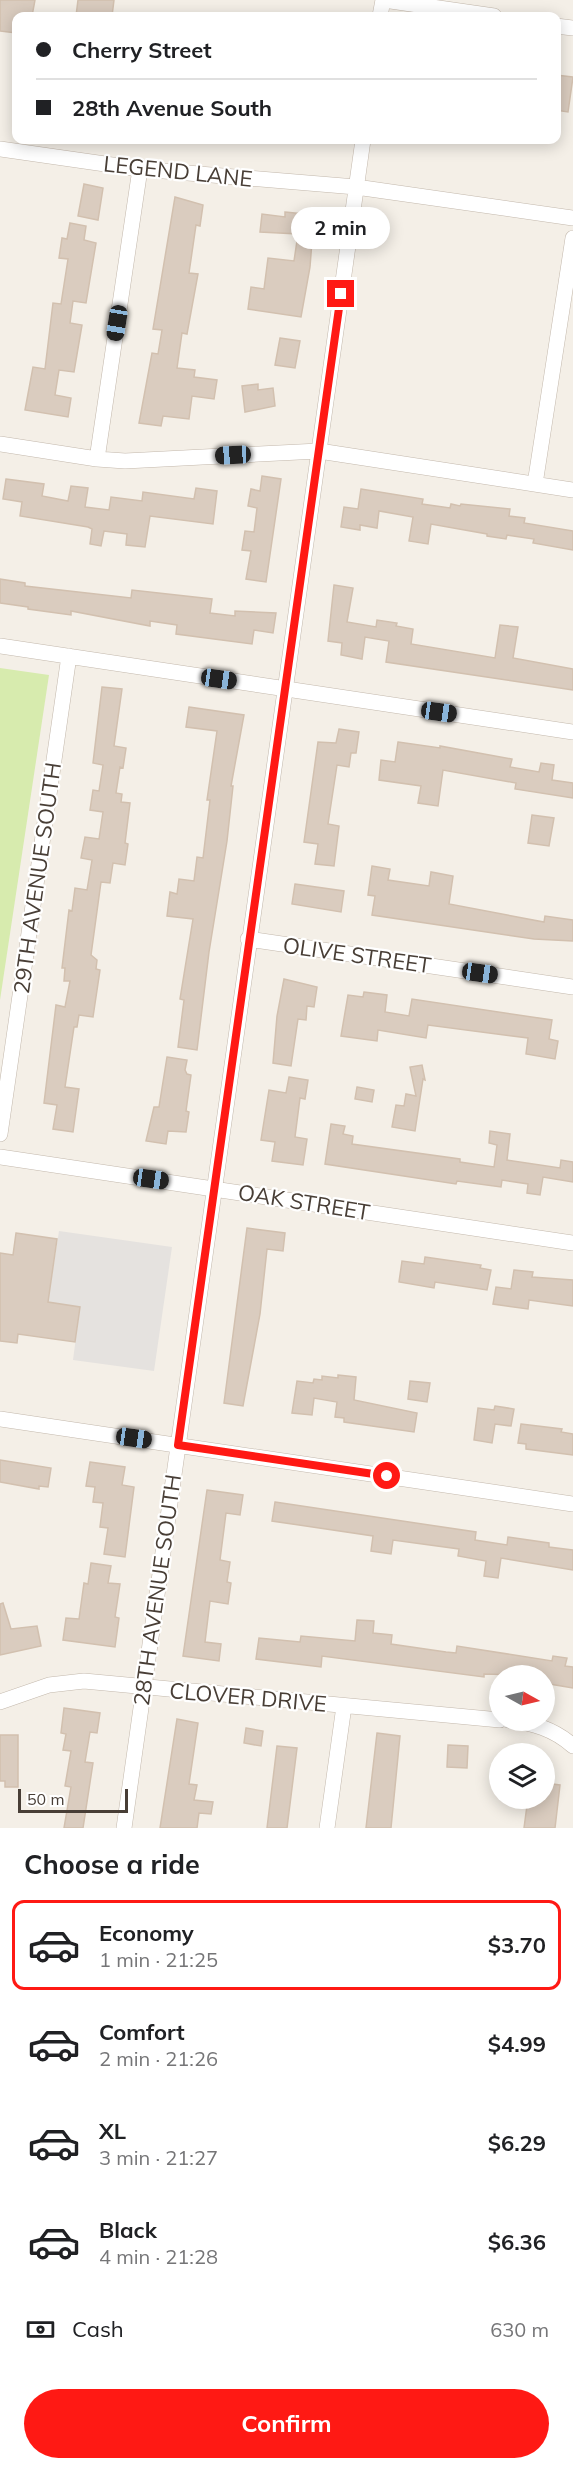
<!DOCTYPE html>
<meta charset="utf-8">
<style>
:root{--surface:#fff;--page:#f2f2f2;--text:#202124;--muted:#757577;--line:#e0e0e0;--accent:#ff1914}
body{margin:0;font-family:Mulish,sans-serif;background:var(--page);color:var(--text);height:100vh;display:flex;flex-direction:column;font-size:22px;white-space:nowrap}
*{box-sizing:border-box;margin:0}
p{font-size:20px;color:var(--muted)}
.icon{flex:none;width:33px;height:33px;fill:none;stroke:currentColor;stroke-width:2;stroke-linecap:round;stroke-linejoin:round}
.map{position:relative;height:1828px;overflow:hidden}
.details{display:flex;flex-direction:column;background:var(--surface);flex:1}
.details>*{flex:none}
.banner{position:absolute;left:12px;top:12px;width:549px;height:132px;border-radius:12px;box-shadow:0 3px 15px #0003;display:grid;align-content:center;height:132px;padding:0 24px;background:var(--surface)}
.needle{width:39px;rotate:98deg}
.fabs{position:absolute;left:489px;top:1665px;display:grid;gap:12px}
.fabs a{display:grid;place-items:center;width:66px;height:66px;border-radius:50%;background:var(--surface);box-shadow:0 3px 15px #0003;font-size:30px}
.scale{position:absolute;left:18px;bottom:15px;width:110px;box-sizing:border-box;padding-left:6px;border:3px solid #483e36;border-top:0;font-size:16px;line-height:21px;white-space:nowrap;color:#483e36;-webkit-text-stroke:4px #fff;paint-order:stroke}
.end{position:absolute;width:27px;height:27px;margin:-14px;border:8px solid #ff1914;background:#fff;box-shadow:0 0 0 3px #fff}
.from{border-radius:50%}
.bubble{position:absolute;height:42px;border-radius:21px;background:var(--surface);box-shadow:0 3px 15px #0003;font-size:20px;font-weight:700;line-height:42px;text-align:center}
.car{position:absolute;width:18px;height:36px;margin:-18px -9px;border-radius:8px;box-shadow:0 0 4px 2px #0007;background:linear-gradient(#222 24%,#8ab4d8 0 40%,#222 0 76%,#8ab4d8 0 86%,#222 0)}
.banner b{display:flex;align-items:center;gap:21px;height:57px;font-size:22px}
.banner b+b{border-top:2px solid var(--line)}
.banner i{width:15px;height:15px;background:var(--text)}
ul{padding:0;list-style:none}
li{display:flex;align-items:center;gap:18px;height:90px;margin:0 12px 9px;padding:0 12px;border:3px solid transparent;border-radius:12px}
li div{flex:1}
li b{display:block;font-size:22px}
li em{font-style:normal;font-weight:700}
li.selected{border-color:var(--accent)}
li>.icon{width:54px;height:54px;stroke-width:1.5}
h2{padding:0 24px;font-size:27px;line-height:72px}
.pay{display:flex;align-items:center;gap:15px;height:66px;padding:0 24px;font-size:22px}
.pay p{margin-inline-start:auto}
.button{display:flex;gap:12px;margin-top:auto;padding:12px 24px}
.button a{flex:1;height:69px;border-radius:36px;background:var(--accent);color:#fff;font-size:24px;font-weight:700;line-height:69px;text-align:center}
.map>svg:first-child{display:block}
.green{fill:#d7ebae}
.parking{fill:#e5e2df}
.building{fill:#daccbf;stroke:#d2c0af;stroke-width:1.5}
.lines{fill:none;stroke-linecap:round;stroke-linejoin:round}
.minor-casing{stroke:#c3b8ac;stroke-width:16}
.minor{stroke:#fff;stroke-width:15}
.route{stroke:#ff1914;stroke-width:8}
.labels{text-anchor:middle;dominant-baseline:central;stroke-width:4.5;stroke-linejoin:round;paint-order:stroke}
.street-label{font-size:22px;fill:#483e36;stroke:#fff}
</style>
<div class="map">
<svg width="573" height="1828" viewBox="0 0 573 1828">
<rect width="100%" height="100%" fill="#f4efe7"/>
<path class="green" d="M 0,668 L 49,675 L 0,1000 Z"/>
<path class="parking" d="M 59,1231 L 172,1247 L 154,1371 L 73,1360 L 80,1307 L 48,1302 Z"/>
<path class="building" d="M 0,0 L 35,0 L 32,16 L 16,16 L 16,33 L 0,31 Z
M 78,0 L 114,0 L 112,16 L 76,16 Z
M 556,75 L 573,77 L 568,112 L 556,110 Z
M 84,184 L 103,188 L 98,220 L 78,216 Z
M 175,197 L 203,205 L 200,226 L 196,225 L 189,273 L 198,274 L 187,334 L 182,333 L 177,368 L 195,370 L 194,377 L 217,380 L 214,399 L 192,396 L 189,419 L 163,416 L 161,426 L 139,423 L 152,353 L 158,354 L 162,330 L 153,329 Z
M 285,212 L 314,215 L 310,267 L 301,317 L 248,309 L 251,287 L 264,289 L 268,258 L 294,261 L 298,234 L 260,232 L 262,214 L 285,217 Z
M 70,223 L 86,226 L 84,240 L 96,243 L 86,303 L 73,301 L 70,323 L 82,325 L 74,372 L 59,370 L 55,395 L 71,398 L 68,417 L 25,410 L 33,367 L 45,369 L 53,303 L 61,304 L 68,259 L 59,258 L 62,238 L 67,239 Z
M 280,338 L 300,341 L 295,368 L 275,365 Z
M 258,384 L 258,390 L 273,388 L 275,406 L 245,412 L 242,386 Z
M 262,476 L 281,479 L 266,582 L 246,579 L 251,551 L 242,550 L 245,531 L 254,532 L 257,508 L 248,506 L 251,489 L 260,491 Z
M 6,479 L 44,484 L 42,496 L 68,501 L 71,486 L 88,488 L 85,507 L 109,510 L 111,497 L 142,501 L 143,492 L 194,499 L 196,488 L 217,491 L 213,524 L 150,516 L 145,547 L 126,545 L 127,534 L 104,531 L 101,546 L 90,544 L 92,529 L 88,527 L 20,516 L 22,502 L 3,499 Z
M 361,489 L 423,499 L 422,504 L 450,508 L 451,504 L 460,506 L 461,504 L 510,509 L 509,516 L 525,518 L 524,523 L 573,531 L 573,550 L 533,543 L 534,539 L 507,535 L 506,539 L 487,536 L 487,534 L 431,524 L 428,544 L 409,541 L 413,517 L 379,511 L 377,528 L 360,525 L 360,530 L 341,527 L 344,507 L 358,509 Z
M 0,579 L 25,583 L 25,586 L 131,598 L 132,590 L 212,599 L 210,613 L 235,616 L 235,611 L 276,613 L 273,633 L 254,630 L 252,644 L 176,634 L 177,625 L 150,621 L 150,626 L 71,611 L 71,615 L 28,609 L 28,607 L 0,603 Z
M 334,585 L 353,588 L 347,622 L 376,627 L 377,620 L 397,623 L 396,626 L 413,629 L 411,644 L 495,658 L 500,625 L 518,627 L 513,658 L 573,669 L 573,690 L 386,662 L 389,641 L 365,637 L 362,659 L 341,655 L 342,643 L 328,641 Z
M 102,687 L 122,689 L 114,746 L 126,748 L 123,768 L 120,767 L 116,793 L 122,794 L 121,802 L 130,803 L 125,843 L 128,844 L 125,865 L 113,863 L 110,883 L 101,882 L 91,955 L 97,960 L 96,969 L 100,970 L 93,1017 L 79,1015 L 77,1027 L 74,1027 L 65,1087 L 79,1089 L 73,1132 L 53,1129 L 57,1105 L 44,1103 L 56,1005 L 65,1007 L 70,981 L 64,981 L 65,968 L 62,968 L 69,910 L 72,911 L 75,888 L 87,890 L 92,860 L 81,858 L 85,837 L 99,839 L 103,812 L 90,810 L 93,790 L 99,791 L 103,765 L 93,763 Z
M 189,707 L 244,715 L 231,786 L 233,786 L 227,841 L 209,952 L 197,1050 L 178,1047 L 184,1000 L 180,999 L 193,919 L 167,916 L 170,892 L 177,894 L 179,879 L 194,881 L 197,857 L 203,858 L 210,800 L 207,800 L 217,731 L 186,727 Z
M 339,729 L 359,732 L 356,753 L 351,753 L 349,767 L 337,765 L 328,824 L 339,826 L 334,866 L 315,864 L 318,844 L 304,842 L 318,742 L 336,743 Z
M 398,742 L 440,748 L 440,746 L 512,759 L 510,767 L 539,772 L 541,763 L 554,765 L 552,780 L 573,783 L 573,798 L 515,789 L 516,783 L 443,770 L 438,806 L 418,803 L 421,786 L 379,780 L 381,760 L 395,762 Z
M 532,815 L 554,818 L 549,846 L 528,843 Z
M 372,866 L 390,869 L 388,880 L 429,886 L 431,872 L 453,876 L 449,904 L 544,922 L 545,916 L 573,920 L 573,941 L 534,939 L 372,915 L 375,896 L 368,895 Z
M 295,884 L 344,891 L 341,912 L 292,904 Z
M 284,979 L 317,987 L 314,1007 L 307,1006 L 306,1020 L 298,1019 L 291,1066 L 273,1063 L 277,1016 Z
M 364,992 L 387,995 L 385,1012 L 409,1016 L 412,999 L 552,1020 L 549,1039 L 558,1041 L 555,1059 L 526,1054 L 528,1038 L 428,1025 L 426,1038 L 378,1030 L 377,1041 L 341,1036 L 348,995 L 363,997 Z
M 167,1057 L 187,1060 L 185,1070 L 187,1074 L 191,1075 L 186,1111 L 189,1112 L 186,1132 L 168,1131 L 166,1144 L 146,1141 L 154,1107 L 159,1107 Z
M 422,1065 L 425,1080 L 423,1079 L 415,1131 L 392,1127 L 396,1105 L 404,1106 L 406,1094 L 416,1096 L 410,1067 Z
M 289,1077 L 308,1080 L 305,1099 L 300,1098 L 295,1137 L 307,1139 L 303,1165 L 272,1161 L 275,1142 L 261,1140 L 269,1090 L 286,1093 Z
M 357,1087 L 374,1090 L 372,1102 L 355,1099 Z
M 331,1124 L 345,1126 L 343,1134 L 353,1136 L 352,1144 L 460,1159 L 460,1162 L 494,1167 L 497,1145 L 489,1143 L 490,1131 L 510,1134 L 507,1160 L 560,1168 L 561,1160 L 573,1162 L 573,1182 L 543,1177 L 540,1195 L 527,1193 L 528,1184 L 502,1180 L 501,1187 L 457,1181 L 456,1184 L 325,1164 Z
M 247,1228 L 285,1233 L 283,1251 L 267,1249 L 260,1314 L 243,1406 L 224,1403 Z
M 16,1233 L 57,1239 L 48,1302 L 80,1307 L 75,1342 L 18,1334 L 17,1343 L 0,1341 L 0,1253 L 13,1255 Z
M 425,1257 L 481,1265 L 480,1268 L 491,1270 L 487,1290 L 435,1282 L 434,1288 L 399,1282 L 402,1261 L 424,1264 Z
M 514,1270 L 533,1272 L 532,1277 L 573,1280 L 573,1306 L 529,1300 L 528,1309 L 493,1304 L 496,1287 L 511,1289 Z
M 338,1375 L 356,1377 L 354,1400 L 417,1413 L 414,1432 L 344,1422 L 344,1418 L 335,1417 L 337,1402 L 314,1398 L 312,1415 L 292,1413 L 297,1381 L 313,1383 L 314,1379 L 322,1380 L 322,1376 L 338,1378 Z
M 410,1381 L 430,1383 L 427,1402 L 408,1399 Z
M 495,1406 L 514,1409 L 511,1426 L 495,1424 L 492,1443 L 474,1440 L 478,1408 L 494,1410 Z
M 521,1424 L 562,1429 L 561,1432 L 573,1434 L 573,1455 L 526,1449 L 526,1444 L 518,1443 Z
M 0,1460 L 51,1468 L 48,1487 L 39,1486 L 39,1489 L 0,1482 Z
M 90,1462 L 125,1467 L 122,1485 L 134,1487 L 125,1557 L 104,1554 L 108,1528 L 100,1527 L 103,1503 L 93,1502 L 95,1487 L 86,1486 Z
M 207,1490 L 243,1495 L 240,1515 L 226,1513 L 220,1560 L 230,1562 L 227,1582 L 231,1583 L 228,1604 L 210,1601 L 205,1642 L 221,1644 L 219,1661 L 183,1656 Z
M 275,1502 L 476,1532 L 475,1540 L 507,1545 L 508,1537 L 549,1543 L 549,1547 L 573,1550 L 573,1570 L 501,1558 L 498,1578 L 484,1576 L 486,1561 L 458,1556 L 459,1549 L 393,1540 L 391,1554 L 371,1551 L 373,1536 L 272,1521 Z
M 91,1563 L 111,1566 L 108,1583 L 120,1584 L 115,1617 L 119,1618 L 115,1647 L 63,1640 L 66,1618 L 79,1619 L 84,1583 L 88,1584 Z
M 3,1603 L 11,1629 L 37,1626 L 41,1646 L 0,1655 L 0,1604 Z
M 357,1620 L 374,1621 L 373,1633 L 392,1635 L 391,1644 L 446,1652 L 456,1653 L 457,1646 L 552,1661 L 553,1656 L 567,1658 L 565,1666 L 573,1667 L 573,1688 L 544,1683 L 544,1676 L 484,1674 L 484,1677 L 322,1656 L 321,1667 L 256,1659 L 259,1638 L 300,1642 L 301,1636 L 355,1641 Z
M 64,1708 L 100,1713 L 97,1733 L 90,1732 L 85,1762 L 93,1763 L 83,1828 L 64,1828 L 71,1787 L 65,1786 L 71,1751 L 63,1750 L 66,1734 L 61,1733 Z
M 177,1719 L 198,1723 L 189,1784 L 197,1785 L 194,1800 L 213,1802 L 211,1814 L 199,1813 L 197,1828 L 160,1828 Z
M 246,1728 L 263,1731 L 261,1746 L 244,1743 Z
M 377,1733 L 400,1736 L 391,1828 L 366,1828 Z
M 0,1735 L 18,1735 L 18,1787 L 5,1787 L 5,1781 L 0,1781 Z
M 448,1745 L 468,1746 L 467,1768 L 447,1767 Z
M 277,1746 L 297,1748 L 287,1828 L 267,1828 Z
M 544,1783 L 560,1785 L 555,1828 L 524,1828 L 528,1798 L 544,1798 Z"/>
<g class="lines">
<defs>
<path id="minor" d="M 384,0 L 494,16
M 380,16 L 383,0
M 556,26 L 573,28
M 0,149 L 140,169 L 356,187 L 573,218
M 0,444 L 97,459 L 125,461 L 319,451 L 573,490
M 97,459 L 140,169
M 535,484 L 573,238
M 0,646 L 573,732
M 248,939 L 573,987
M 0,1134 L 69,656
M 0,1157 L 573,1243
M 0,1419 L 573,1504
M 0,1702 L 49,1685 L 84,1681 L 500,1720
M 508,1720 C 533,1723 554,1729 573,1746
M 124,1828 L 363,140
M 327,1828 L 344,1706"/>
</defs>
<use href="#minor" class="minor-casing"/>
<use href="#minor" class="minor"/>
</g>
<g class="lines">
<path class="route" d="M 341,294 L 178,1445 L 387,1476"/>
</g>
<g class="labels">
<g class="street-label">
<text transform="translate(178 171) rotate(6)">LEGEND LANE</text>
<text transform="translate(37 878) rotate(-82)">29TH AVENUE SOUTH</text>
<text transform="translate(357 955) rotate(8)">OLIVE STREET</text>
<text transform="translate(304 1202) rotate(9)">OAK STREET</text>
<text transform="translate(157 1590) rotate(-82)">28TH AVENUE SOUTH</text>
<text transform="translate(248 1697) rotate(5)">CLOVER DRIVE</text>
</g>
</g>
</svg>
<div class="fabs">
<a><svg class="needle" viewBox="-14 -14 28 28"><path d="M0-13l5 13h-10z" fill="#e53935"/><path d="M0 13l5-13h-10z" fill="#757577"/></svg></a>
<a><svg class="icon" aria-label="layers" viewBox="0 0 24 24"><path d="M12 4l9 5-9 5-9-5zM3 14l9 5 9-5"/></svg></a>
</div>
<div class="scale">50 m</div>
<i class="end from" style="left:387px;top:1476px"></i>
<i class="end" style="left:341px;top:294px"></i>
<div class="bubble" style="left:291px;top:207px;width:99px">2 min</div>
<i class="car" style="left:117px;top:323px;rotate:189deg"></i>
<i class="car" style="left:233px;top:455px;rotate:267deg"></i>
<i class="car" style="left:219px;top:679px;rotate:98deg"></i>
<i class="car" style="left:439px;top:712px;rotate:98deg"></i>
<i class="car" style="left:480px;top:973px;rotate:98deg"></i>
<i class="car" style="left:151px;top:1179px;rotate:98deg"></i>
<i class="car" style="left:134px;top:1438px;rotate:98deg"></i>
<div class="banner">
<b><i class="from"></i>Cherry Street</b>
<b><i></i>28th Avenue South</b>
</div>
</div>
<section class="details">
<h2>Choose a ride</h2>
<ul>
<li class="selected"><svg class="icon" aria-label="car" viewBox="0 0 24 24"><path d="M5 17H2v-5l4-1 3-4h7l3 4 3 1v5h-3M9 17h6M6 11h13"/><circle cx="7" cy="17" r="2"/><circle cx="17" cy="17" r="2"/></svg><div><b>Economy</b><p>1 min · 21:25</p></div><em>$3.70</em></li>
<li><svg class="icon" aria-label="car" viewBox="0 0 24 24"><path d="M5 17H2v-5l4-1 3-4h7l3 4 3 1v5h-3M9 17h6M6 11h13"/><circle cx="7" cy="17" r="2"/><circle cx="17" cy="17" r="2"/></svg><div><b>Comfort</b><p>2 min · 21:26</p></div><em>$4.99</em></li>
<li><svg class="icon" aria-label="car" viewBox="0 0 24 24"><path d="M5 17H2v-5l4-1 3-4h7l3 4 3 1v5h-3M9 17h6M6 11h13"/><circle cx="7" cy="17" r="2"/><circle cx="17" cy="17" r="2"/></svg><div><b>XL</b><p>3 min · 21:27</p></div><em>$6.29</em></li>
<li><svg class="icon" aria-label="car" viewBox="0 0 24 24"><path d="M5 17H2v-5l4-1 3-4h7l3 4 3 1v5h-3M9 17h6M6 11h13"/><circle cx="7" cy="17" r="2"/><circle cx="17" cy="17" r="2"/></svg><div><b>Black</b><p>4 min · 21:28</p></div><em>$6.36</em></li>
</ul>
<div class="pay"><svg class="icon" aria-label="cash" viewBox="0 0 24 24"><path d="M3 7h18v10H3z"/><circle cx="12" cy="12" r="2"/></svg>Cash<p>630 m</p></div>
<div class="button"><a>Confirm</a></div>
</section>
